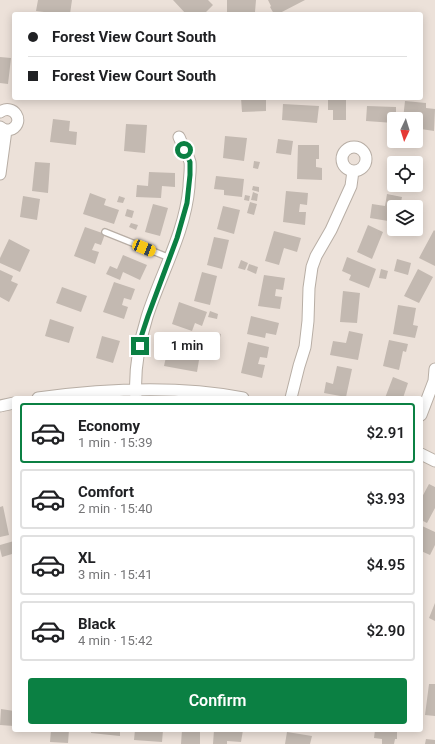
<!DOCTYPE html>
<meta charset="utf-8">
<style>
:root{--surface:#fff;--page:#f2f2f2;--text:#202124;--muted:#757577;--line:#e0e0e0;--accent:#0b8043}
body{margin:0;font-family:Roboto,sans-serif;background:var(--page);color:var(--text);height:100vh;display:flex;flex-direction:column;font-size:15px;white-space:nowrap}
*{box-sizing:border-box;margin:0}
p{font-size:13px;color:var(--muted)}
.icon{flex:none;width:22px;height:22px;fill:none;stroke:currentColor;stroke-width:2;stroke-linecap:round;stroke-linejoin:round}
.map{position:relative;flex:1;overflow:hidden}
.sheet{position:absolute;left:12px;top:396px;width:411px;height:336px;display:flex;flex-direction:column;background:var(--surface);border-radius:4px;box-shadow:0 2px 10px #0003}
.sheet>*{flex:none}
.hud{position:absolute;left:12px;top:12px;width:411px;height:88px;border-radius:4px;box-shadow:0 2px 10px #0003;display:grid;align-content:center;height:88px;padding:0 16px;background:var(--surface)}
.needle{width:26px;rotate:184deg}
.controls{position:absolute;left:387px;top:112px;display:grid;gap:8px}
.controls a{display:grid;place-items:center;width:36px;height:36px;border-radius:4px;background:var(--surface);box-shadow:0 2px 10px #0003;font-size:20px}
.end{position:absolute;width:18px;height:18px;margin:-9px;border:5px solid #0b8043;background:#fff;box-shadow:0 0 0 2px #fff}
.from{border-radius:50%}
.bubble{position:absolute;height:28px;border-radius:4px;background:var(--surface);box-shadow:0 2px 10px #0003;font-size:13px;font-weight:600;line-height:28px;text-align:center}
.car{position:absolute;width:12px;height:24px;margin:-12px -6px;border-radius:5px;box-shadow:0 0 3px 1px #0007;background:linear-gradient(#f5c518 24%,#345 0 40%,#f5c518 0 76%,#345 0 86%,#f5c518 0)}
.hud b{display:flex;align-items:center;gap:14px;height:38px;font-size:15px}
.hud b+b{border-top:1px solid var(--line)}
.hud i{width:10px;height:10px;background:var(--text)}
ul{padding:7px 0 0;list-style:none}
li{display:flex;align-items:center;gap:12px;height:60px;margin:0 8px 6px;padding:0 8px;border:2px solid var(--line);border-radius:4px}
li div{flex:1}
li b{display:block;font-size:15px}
li em{font-style:normal;font-weight:600}
li.current{border-color:var(--accent)}
li>.icon{width:36px;height:36px;stroke-width:1.5}
.button{display:flex;gap:8px;margin-top:auto;padding:8px 16px}
.button a{flex:1;height:46px;border-radius:4px;background:var(--accent);color:#fff;font-size:16px;font-weight:600;line-height:46px;text-align:center}
.map>svg:first-child{display:block}
.building{fill:#c3b9b1}
.lines{fill:none;stroke-linecap:round;stroke-linejoin:round}
.lane-casing{stroke:#b8aea5;stroke-width:8}
.street-casing{stroke:#b8aea5;stroke-width:13}
.lane{stroke:#fff;stroke-width:5.5}
.street{stroke:#fff;stroke-width:11}
.route{stroke:#0b8043;stroke-width:5}
</style>
<div class="map">
<svg width="435" height="744" viewBox="0 0 435 744">
<rect width="100%" height="100%" fill="#ece1d9"/>
<path class="building" d="M 38,0 L 72,0 L 70,14 L 60,14 L 36,11 Z
M 173,0 L 208,0 L 213,5 L 204,14 L 186,14 Z
M 227,0 L 256,0 L 255,12 L 253,14 L 227,14 Z
M 268,0 L 305,0 L 278,14 L 274,14 L 270,7 L 271,6 Z
M 0,57 L 11,58 L 8,84 L 0,83 Z
M 241,98 L 266,98 L 266,111 L 242,112 Z
M 328,98 L 346,98 L 346,120 L 333,120 L 333,110 L 328,110 Z
M 405,101 L 426,103 L 426,108 L 435,109 L 434,131 L 421,129 L 422,123 L 416,122 L 416,119 L 403,119 Z
M 283,104 L 319,106 L 317,123 L 282,120 Z
M 367,106 L 396,107 L 396,119 L 394,119 L 394,123 L 366,121 Z
M 53,119 L 70,121 L 69,131 L 77,132 L 76,145 L 50,142 Z
M 126,124 L 147,125 L 145,153 L 124,151 Z
M 225,136 L 247,138 L 244,161 L 223,158 Z
M 278,139 L 293,141 L 291,155 L 276,153 Z
M 298,145 L 319,145 L 319,159 L 316,159 L 316,167 L 322,168 L 322,180 L 297,179 Z
M 404,157 L 417,158 L 417,163 L 404,163 Z
M 254,161 L 260,162 L 258,169 L 253,168 Z
M 35,162 L 50,163 L 48,193 L 32,191 Z
M 149,172 L 175,173 L 175,187 L 162,186 L 161,198 L 136,197 L 137,185 L 148,186 Z
M 216,176 L 244,179 L 242,197 L 224,195 L 224,190 L 214,189 Z
M 394,185 L 415,185 L 415,189 L 394,187 Z
M 253,186 L 259,187 L 259,192 L 252,190 Z
M 286,191 L 308,193 L 307,205 L 300,204 L 299,212 L 306,212 L 305,225 L 283,222 Z
M 253,192 L 258,194 L 257,201 L 251,200 Z
M 90,193 L 106,199 L 104,205 L 119,210 L 114,224 L 83,214 Z
M 387,194 L 402,197 L 400,207 L 394,207 L 394,222 L 370,218 L 372,204 L 385,206 Z
M 245,195 L 250,196 L 249,201 L 244,200 Z
M 23,196 L 40,199 L 37,220 L 20,217 Z
M 119,196 L 125,198 L 123,203 L 117,202 Z
M 250,202 L 257,204 L 254,215 L 247,213 Z
M 153,204 L 168,208 L 160,236 L 145,232 Z
M 223,206 L 240,210 L 234,234 L 217,229 Z
M 127,209 L 134,211 L 132,218 L 125,216 Z
M 131,223 L 138,225 L 136,230 L 129,227 Z
M 368,225 L 383,232 L 372,259 L 357,252 Z
M 85,227 L 105,234 L 101,245 L 95,243 L 92,250 L 99,252 L 95,264 L 74,256 Z
M 434,230 L 435,231 L 435,266 L 419,258 Z
M 274,231 L 301,238 L 297,252 L 284,248 L 279,265 L 265,261 Z
M 214,237 L 229,240 L 222,269 L 207,265 Z
M 9,239 L 30,250 L 20,272 L 0,263 L 0,258 Z
M 123,255 L 147,265 L 140,280 L 123,272 L 120,280 L 106,274 L 110,266 L 117,269 Z
M 347,257 L 376,269 L 369,288 L 349,280 L 351,275 L 342,271 Z
M 397,259 L 411,263 L 408,275 L 394,271 Z
M 241,260 L 248,263 L 245,270 L 238,268 Z
M 249,264 L 258,267 L 256,274 L 247,270 Z
M 381,269 L 388,271 L 386,279 L 379,278 Z
M 418,269 L 433,277 L 419,303 L 404,296 Z
M 0,270 L 13,276 L 11,281 L 18,284 L 9,302 L 0,297 Z
M 202,272 L 217,276 L 210,305 L 194,301 Z
M 264,275 L 285,278 L 283,290 L 276,289 L 275,296 L 282,297 L 280,309 L 258,306 Z
M 114,282 L 135,289 L 131,300 L 124,298 L 122,305 L 128,307 L 124,319 L 103,312 Z
M 62,287 L 87,296 L 81,312 L 56,303 Z
M 343,291 L 360,293 L 357,323 L 340,322 Z
M 179,302 L 207,312 L 202,326 L 195,323 L 192,331 L 172,324 Z
M 398,305 L 416,308 L 413,325 L 418,326 L 415,338 L 393,334 Z
M 210,311 L 218,314 L 217,319 L 208,317 Z
M 251,316 L 279,323 L 276,335 L 266,333 L 265,338 L 247,334 Z
M 50,319 L 74,327 L 69,343 L 45,336 Z
M 349,331 L 363,334 L 358,360 L 330,355 L 333,341 L 346,343 Z
M 213,332 L 221,334 L 219,341 L 212,339 Z
M 102,336 L 120,341 L 113,363 L 96,358 Z
M 179,339 L 192,342 L 189,358 L 199,360 L 197,372 L 164,366 L 168,348 L 177,349 Z
M 389,340 L 408,344 L 406,352 L 403,351 L 399,370 L 383,366 Z
M 248,342 L 269,347 L 267,358 L 260,357 L 258,364 L 265,365 L 262,378 L 241,373 Z
M 337,366 L 352,369 L 346,397 L 324,393 L 326,382 L 333,384 Z
M 393,377 L 408,383 L 403,398 L 385,398 Z
M 429,484 L 435,487 L 435,508 L 427,523 L 421,520 L 421,499 Z
M 3,506 L 9,535 L 0,537 L 0,507 Z
M 422,526 L 435,532 L 435,545 L 430,555 L 421,551 L 421,528 Z
M 14,541 L 14,560 L 12,554 L 2,557 L 0,549 L 0,545 Z
M 435,603 L 435,621 L 429,618 Z
M 429,684 L 435,684 L 435,716 L 425,715 Z
M 1,709 L 14,711 L 14,726 L 0,725 Z
M 51,730 L 69,730 L 68,743 L 50,742 Z
M 91,730 L 120,730 L 120,736 L 91,733 Z
M 135,730 L 163,730 L 162,742 L 134,740 Z
M 182,730 L 200,730 L 200,744 L 181,744 Z
M 214,730 L 243,730 L 241,742 L 227,741 L 227,744 L 213,744 Z
M 375,730 L 397,730 L 397,739 L 395,739 L 394,744 L 382,744 L 382,739 L 374,738 Z
M 287,732 L 312,736 L 310,744 L 285,744 Z
M 426,739 L 435,740 L 435,744 L 425,744 Z"/>
<g class="lines">
<defs>
<path id="lane" d="M 105,232 L 170,258"/>
<path id="street" d="M 0,112 C 14,103 25,122 12,129 C 7,131 4,130 0,127
M342 159a12 12 0 1 1 24 0a12 12 0 1 1-24 0Z
M 0,174 L 6,130
M 38,398 C 105,389 176,385 243,398
M 136,398 C 134,371 139,343 147,317 C 161,273 185,233 189,187 C 189,179 191,170 190,162 C 188,155 182,144 179,137
M 291,398 L 299,366 L 305,347 L 308,321 L 309,288 L 312,267 L 316,256 L 331,230 L 351,186 L 353,171
M 0,406 L 14,403
M 421,415 L 434,381 L 435,369
M 421,454 L 435,461"/>
</defs>
<use href="#lane" class="lane-casing"/>
<use href="#street" class="street-casing"/>
<use href="#lane" class="lane"/>
<use href="#street" class="street"/>
</g>
<g class="lines">
<path class="route" d="M 140,346 L 142,334 L 148,316 L 177,238 L 187,203 L 190,175 L 190,162 L 184,150"/>
</g>
</svg>
<div class="controls">
<a><svg class="needle" viewBox="-14 -14 28 28"><path d="M0-13l5 13h-10z" fill="#e53935"/><path d="M0 13l5-13h-10z" fill="#757577"/></svg></a>
<a><svg class="icon" aria-label="locate" viewBox="0 0 24 24"><circle cx="12" cy="12" r="6"/><path d="M12 2v4M12 18v4M2 12h4M18 12h4"/></svg></a>
<a><svg class="icon" aria-label="layers" viewBox="0 0 24 24"><path d="M12 4l9 5-9 5-9-5zM3 14l9 5 9-5"/></svg></a>
</div>
<i class="end from" style="left:184px;top:150px"></i>
<i class="end" style="left:140px;top:346px"></i>
<div class="bubble" style="left:154px;top:332px;width:66px">1 min</div>
<i class="car" style="left:144px;top:248px;rotate:112deg"></i>
<div class="hud">
<b><i class="from"></i>Forest View Court South</b>
<b><i></i>Forest View Court South</b>
</div>
<section class="sheet">
<ul>
<li class="current"><svg class="icon" aria-label="car" viewBox="0 0 24 24"><path d="M5 17H2v-5l4-1 3-4h7l3 4 3 1v5h-3M9 17h6M6 11h13"/><circle cx="7" cy="17" r="2"/><circle cx="17" cy="17" r="2"/></svg><div><b>Economy</b><p>1 min · 15:39</p></div><em>$2.91</em></li>
<li><svg class="icon" aria-label="car" viewBox="0 0 24 24"><path d="M5 17H2v-5l4-1 3-4h7l3 4 3 1v5h-3M9 17h6M6 11h13"/><circle cx="7" cy="17" r="2"/><circle cx="17" cy="17" r="2"/></svg><div><b>Comfort</b><p>2 min · 15:40</p></div><em>$3.93</em></li>
<li><svg class="icon" aria-label="car" viewBox="0 0 24 24"><path d="M5 17H2v-5l4-1 3-4h7l3 4 3 1v5h-3M9 17h6M6 11h13"/><circle cx="7" cy="17" r="2"/><circle cx="17" cy="17" r="2"/></svg><div><b>XL</b><p>3 min · 15:41</p></div><em>$4.95</em></li>
<li><svg class="icon" aria-label="car" viewBox="0 0 24 24"><path d="M5 17H2v-5l4-1 3-4h7l3 4 3 1v5h-3M9 17h6M6 11h13"/><circle cx="7" cy="17" r="2"/><circle cx="17" cy="17" r="2"/></svg><div><b>Black</b><p>4 min · 15:42</p></div><em>$2.90</em></li>
</ul>
<div class="button"><a>Confirm</a></div>
</section>
</div>
